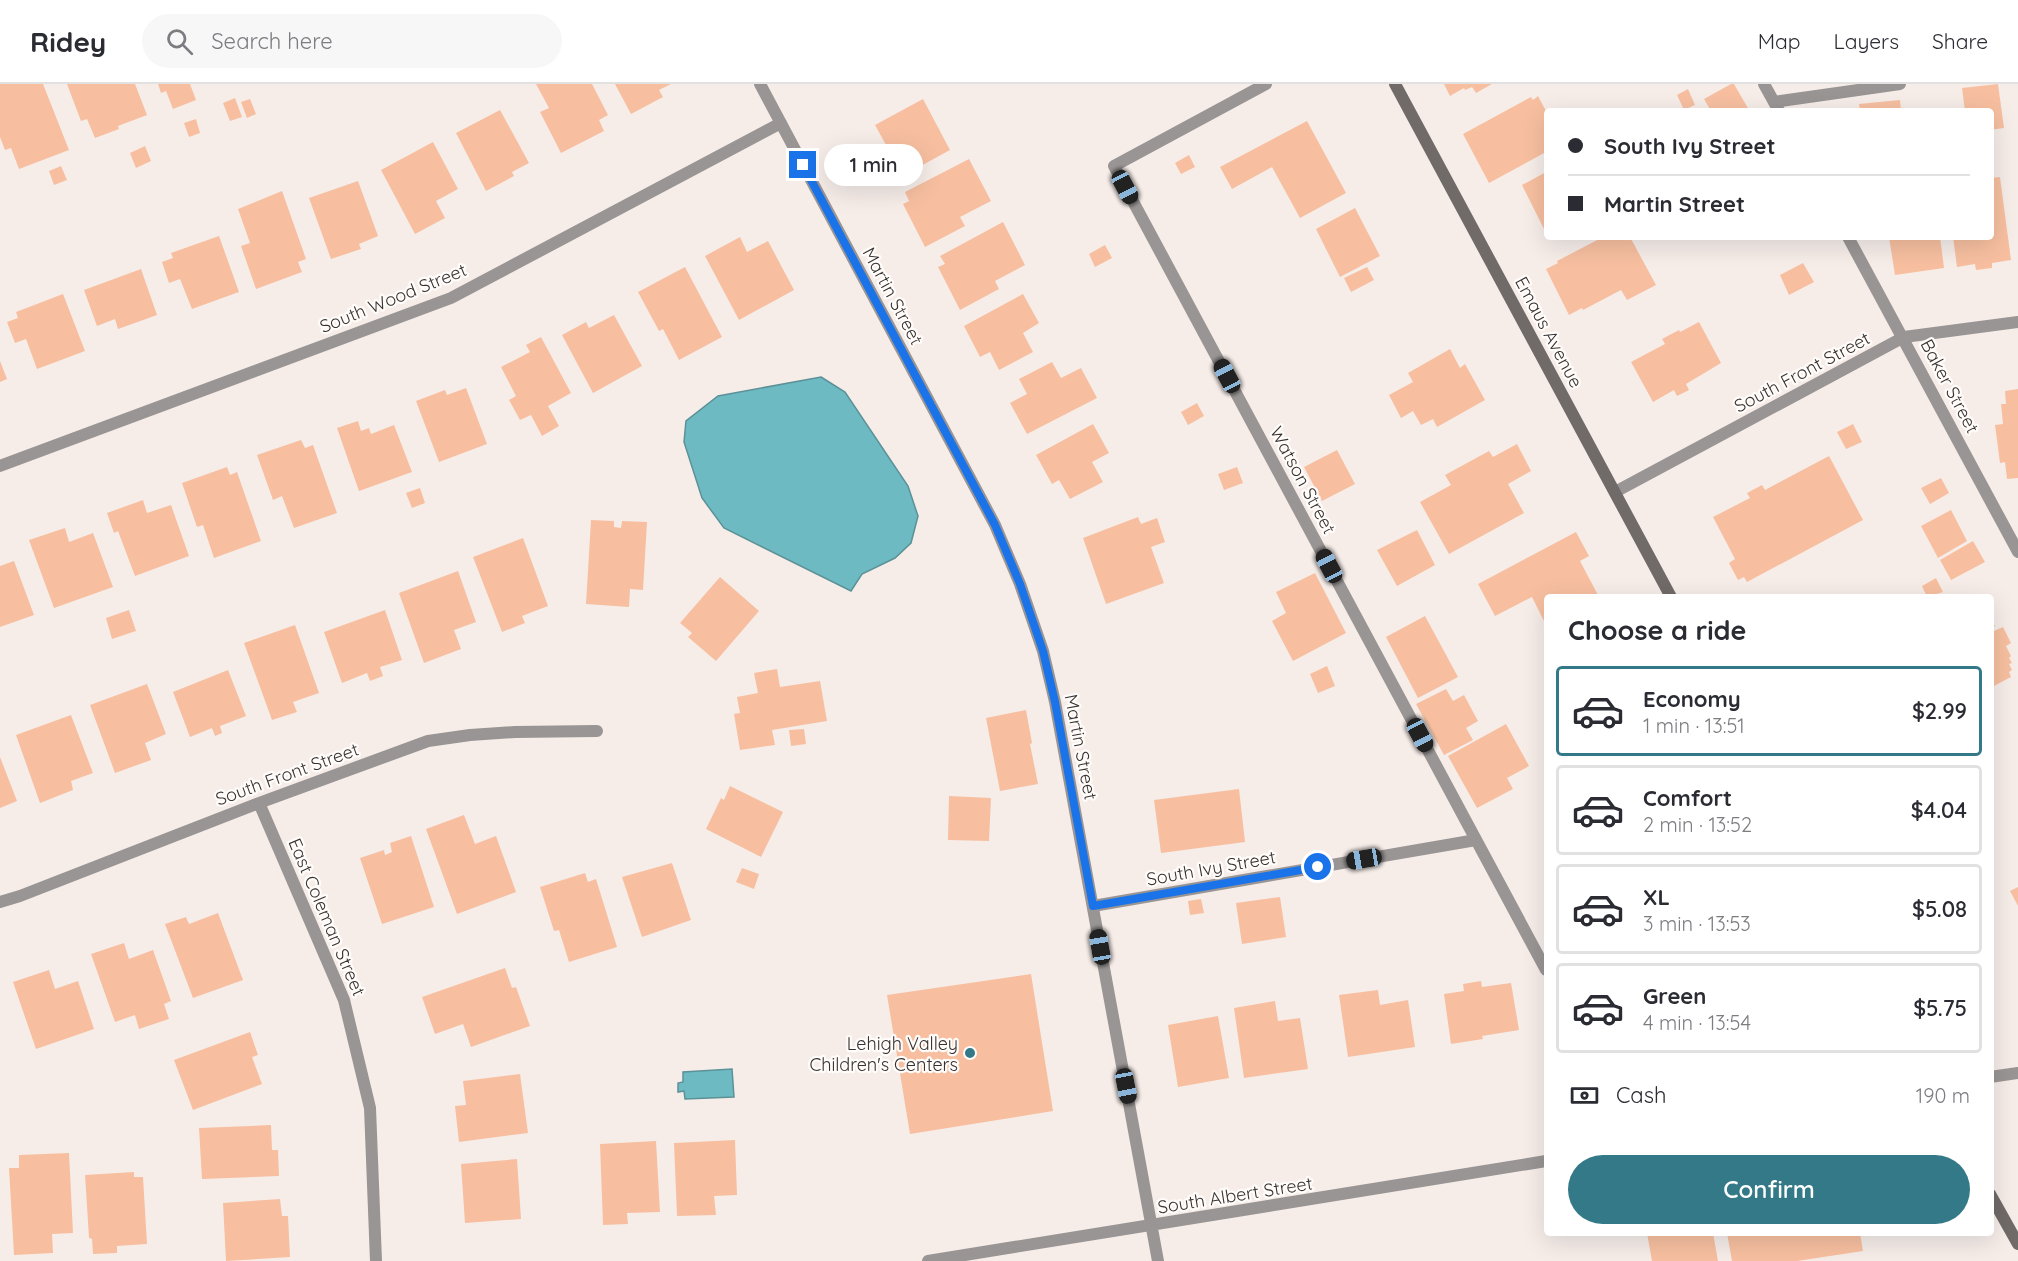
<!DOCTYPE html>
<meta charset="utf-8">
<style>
:root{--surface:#fff;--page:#f7f7f7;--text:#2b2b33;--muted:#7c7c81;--line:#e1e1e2;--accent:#347987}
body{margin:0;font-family:Quicksand,sans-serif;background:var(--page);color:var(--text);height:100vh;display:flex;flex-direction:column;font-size:22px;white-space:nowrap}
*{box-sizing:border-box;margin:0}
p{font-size:20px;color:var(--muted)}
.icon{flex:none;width:33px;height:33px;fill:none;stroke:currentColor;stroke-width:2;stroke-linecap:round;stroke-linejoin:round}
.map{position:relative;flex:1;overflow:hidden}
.details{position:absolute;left:1544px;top:510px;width:450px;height:642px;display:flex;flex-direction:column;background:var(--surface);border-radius:6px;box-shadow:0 6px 24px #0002}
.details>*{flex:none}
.top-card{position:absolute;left:1544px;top:24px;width:450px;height:132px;border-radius:6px;box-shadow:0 6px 24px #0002;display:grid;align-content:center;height:132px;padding:0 24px;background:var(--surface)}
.end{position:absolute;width:27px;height:27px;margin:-14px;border:8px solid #1a73e8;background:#fff;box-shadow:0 0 0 3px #fff}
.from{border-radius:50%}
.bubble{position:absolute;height:42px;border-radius:21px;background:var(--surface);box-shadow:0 6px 24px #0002;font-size:20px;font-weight:600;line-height:42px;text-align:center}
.car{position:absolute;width:18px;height:36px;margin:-18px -9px;border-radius:8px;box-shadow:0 0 4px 2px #0007;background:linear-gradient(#222 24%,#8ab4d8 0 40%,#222 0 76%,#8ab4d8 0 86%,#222 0)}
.top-card b{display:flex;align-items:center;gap:21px;height:57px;font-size:22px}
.top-card b+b{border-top:2px solid var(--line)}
.top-card i{width:15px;height:15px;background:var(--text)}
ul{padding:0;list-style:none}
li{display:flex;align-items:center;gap:18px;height:90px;margin:0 12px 9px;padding:0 12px;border:3px solid var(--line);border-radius:6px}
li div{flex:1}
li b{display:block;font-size:22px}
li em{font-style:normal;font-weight:600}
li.current{border-color:var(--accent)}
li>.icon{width:54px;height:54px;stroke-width:1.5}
h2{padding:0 24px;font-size:27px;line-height:72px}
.pay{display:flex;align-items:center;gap:15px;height:66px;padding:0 24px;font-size:22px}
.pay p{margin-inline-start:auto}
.action{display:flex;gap:12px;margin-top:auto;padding:12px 24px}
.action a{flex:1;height:69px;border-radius:36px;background:var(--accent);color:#fff;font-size:24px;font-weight:600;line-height:69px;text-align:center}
header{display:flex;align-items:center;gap:36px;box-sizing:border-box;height:84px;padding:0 30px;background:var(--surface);border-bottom:2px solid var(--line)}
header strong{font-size:28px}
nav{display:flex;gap:33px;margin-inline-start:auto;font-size:21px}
.search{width:420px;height:54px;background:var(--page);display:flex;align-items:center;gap:15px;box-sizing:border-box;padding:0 21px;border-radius:33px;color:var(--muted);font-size:22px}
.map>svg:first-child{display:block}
.water{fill:#6dbac3;stroke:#5c9197;stroke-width:1.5}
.building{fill:#f7bfa0}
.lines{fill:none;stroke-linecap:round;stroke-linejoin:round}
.service{stroke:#999594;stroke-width:12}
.minor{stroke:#999594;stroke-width:12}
.secondary{stroke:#706b69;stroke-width:12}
.route{stroke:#1a73e8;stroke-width:8}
.poi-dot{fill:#347987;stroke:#fffcfa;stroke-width:2}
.labels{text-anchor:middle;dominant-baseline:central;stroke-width:4.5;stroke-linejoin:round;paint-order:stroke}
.street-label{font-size:18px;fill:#353231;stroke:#fffcfa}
.poi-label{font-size:18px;fill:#353231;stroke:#fffcfa;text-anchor:end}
</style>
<header>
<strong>Ridey</strong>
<div class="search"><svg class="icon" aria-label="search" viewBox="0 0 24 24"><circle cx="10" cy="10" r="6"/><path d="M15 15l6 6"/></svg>Search here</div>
<nav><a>Map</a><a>Layers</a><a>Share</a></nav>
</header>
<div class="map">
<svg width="2018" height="1177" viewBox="0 0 2018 1177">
<rect width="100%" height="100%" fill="#f6ede9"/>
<path class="water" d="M 821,293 L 845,308 L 908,402 L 918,432 L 911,459 L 895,474 L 862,490 L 851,507 L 724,444 L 702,414 L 684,358 L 686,337 L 718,312 Z
M 732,985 L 734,1013 L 685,1015 L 684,1007 L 678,1008 L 678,999 L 683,998 L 683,988 Z"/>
<path class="building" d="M 0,0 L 43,0 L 69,66 L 19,85 L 11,64 L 5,66 L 0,53 Z
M 67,0 L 135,0 L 147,31 L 118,42 L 119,45 L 95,54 L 87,35 L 81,37 Z
M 158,0 L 190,0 L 196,16 L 173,25 L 166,7 L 161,9 Z
M 536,0 L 592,0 L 608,31 L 599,36 L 604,47 L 561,69 L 540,28 L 549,24 Z
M 615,0 L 671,0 L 659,6 L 663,13 L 631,30 Z
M 1444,0 L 1492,0 L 1476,9 L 1472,3 L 1465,6 L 1464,4 L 1450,12 Z
M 1731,0 L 1734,0 L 1749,26 L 1711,27 L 1704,15 Z
M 1998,0 L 2004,44 L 1990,46 L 1990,27 L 1965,27 L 1962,4 Z
M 1688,5 L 1695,21 L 1684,26 L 1677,11 Z
M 1538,12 L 1546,27 L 1546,68 L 1489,99 L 1463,50 L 1531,13 L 1533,16 Z
M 235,14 L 242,33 L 230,37 L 223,19 Z
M 250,15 L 256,30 L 247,34 L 241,18 Z
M 923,15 L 950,66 L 888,100 L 876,78 L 891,70 L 875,41 Z
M 1900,16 L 1901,27 L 1860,27 L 1859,20 Z
M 500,26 L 529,79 L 512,88 L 514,92 L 486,107 L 456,49 Z
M 196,35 L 200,49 L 189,53 L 184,39 Z
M 1307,37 L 1346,109 L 1300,134 L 1272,83 L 1232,105 L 1220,83 Z
M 433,58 L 458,105 L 436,117 L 445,134 L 415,150 L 381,86 Z
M 145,62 L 151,77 L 136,84 L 130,69 Z
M 1189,71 L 1195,83 L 1181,90 L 1175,79 Z
M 969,75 L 991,117 L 960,133 L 965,142 L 925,163 L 903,120 L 909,117 L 905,108 Z
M 61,82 L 67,96 L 54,101 L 49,87 Z
M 1546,88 L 1546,149 L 1522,101 Z
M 2000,93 L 2011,176 L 1992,179 L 1992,184 L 1976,186 L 1975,180 L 1957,183 L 1953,153 L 1990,153 L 1990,94 Z
M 358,97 L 378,152 L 359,160 L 361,165 L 331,175 L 309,114 Z
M 282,107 L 306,175 L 298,178 L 302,188 L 256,205 L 241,162 L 250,159 L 238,125 Z
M 1355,124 L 1380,172 L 1340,193 L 1316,145 Z
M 1003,138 L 1025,181 L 995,197 L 999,205 L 960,226 L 938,183 L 945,180 L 940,172 Z
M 219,152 L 239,208 L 192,225 L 180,195 L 169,199 L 162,178 L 173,174 L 171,169 Z
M 740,153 L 747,168 L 768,157 L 794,206 L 739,236 L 705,172 Z
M 1603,153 L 1630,153 L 1656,201 L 1627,216 L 1621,206 L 1583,226 L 1582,224 L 1569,231 L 1546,185 L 1558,179 L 1557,177 Z
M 1889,153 L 1940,153 L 1944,184 L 1895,191 Z
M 1105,161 L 1112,174 L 1095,183 L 1089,170 Z
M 1803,179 L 1814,198 L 1789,211 L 1780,191 Z
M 685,183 L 722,253 L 679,276 L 663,245 L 659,247 L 638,208 Z
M 1367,183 L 1374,196 L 1351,208 L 1344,194 Z
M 141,185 L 157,231 L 118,245 L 115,235 L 97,242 L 84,206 Z
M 63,210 L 85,267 L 37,285 L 26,255 L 15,259 L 7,238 L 18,234 L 16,228 Z
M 1023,210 L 1039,239 L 1023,249 L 1033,268 L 999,286 L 990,268 L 980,273 L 964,242 Z
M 614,231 L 642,282 L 593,309 L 562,251 L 586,238 L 589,244 Z
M 1699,238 L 1721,279 L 1686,300 L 1689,306 L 1677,312 L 1674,306 L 1653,318 L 1631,278 L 1665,260 L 1662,255 L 1679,246 L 1680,248 Z
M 541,253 L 571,309 L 548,322 L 559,342 L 542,352 L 531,331 L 520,336 L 509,316 L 516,312 L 501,283 L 530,268 L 526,261 Z
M 1450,265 L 1460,284 L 1465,280 L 1485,316 L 1437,343 L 1433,335 L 1421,341 L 1413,327 L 1401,334 L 1389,311 L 1413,298 L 1408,289 Z
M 0,277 L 7,295 L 0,298 Z
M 1052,278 L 1061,294 L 1081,284 L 1097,314 L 1027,350 L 1010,319 L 1027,310 L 1019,295 Z
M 466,304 L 487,360 L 439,378 L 416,317 L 445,306 L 447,311 Z
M 2018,305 L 2018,394 L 2007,395 L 2005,378 L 2000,379 L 1995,341 L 2003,340 L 2001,320 L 2006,320 L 2005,307 Z
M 1197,319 L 1204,332 L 1188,341 L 1181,328 Z
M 358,337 L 361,347 L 369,344 L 371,350 L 394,341 L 412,388 L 359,407 L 337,344 Z
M 1093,340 L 1109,369 L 1092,378 L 1103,398 L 1070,415 L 1059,396 L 1052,400 L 1036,371 Z
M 1853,340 L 1862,358 L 1846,365 L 1837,348 Z
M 301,356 L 305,364 L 313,361 L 337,429 L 294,444 L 282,412 L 273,416 L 257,371 Z
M 1517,360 L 1531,387 L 1508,400 L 1524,429 L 1449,470 L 1420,418 L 1451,401 L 1445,391 L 1489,367 L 1493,373 Z
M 1337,366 L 1355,400 L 1322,417 L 1304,383 Z
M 1829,372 L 1863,436 L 1747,498 L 1744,493 L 1738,496 L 1729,479 L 1735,475 L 1713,433 L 1750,414 L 1747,409 L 1762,401 L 1765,406 Z
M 227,383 L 230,391 L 237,388 L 261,457 L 214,474 L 203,441 L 197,443 L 182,399 Z
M 1237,383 L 1243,399 L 1224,406 L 1218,390 Z
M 1941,394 L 1949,409 L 1930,420 L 1921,404 Z
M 420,404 L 425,419 L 412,424 L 406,409 Z
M 143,416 L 147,429 L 171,421 L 189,472 L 135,492 L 118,447 L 114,449 L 107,429 Z
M 1951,426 L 1967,457 L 1938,474 L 1921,442 Z
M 1138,433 L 1141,440 L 1157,434 L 1165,458 L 1151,463 L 1164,499 L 1106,520 L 1083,454 Z
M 591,436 L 614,437 L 614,443 L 621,444 L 622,437 L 647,438 L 643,506 L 630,505 L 629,523 L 586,520 Z
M 65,444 L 69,458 L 93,449 L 113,503 L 54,524 L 29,456 Z
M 1417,446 L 1435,481 L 1397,502 L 1377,466 Z
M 1576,448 L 1589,472 L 1580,477 L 1599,513 L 1546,513 L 1546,541 L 1532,513 L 1495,532 L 1478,500 Z
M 523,454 L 548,522 L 522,532 L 525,539 L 502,548 L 473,473 Z
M 1973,457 L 1985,478 L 1951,496 L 1940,476 Z
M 14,477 L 34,531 L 0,543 L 0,482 Z
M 458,487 L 476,538 L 454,546 L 461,565 L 424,579 L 399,509 Z
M 1315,489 L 1346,549 L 1293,577 L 1272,537 L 1286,529 L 1276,508 Z
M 720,493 L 759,527 L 716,577 L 688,553 L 692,549 L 680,539 Z
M 1936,494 L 1943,508 L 1927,513 L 1922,502 Z
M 129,526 L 136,547 L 112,555 L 106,534 Z
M 385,526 L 402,576 L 380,583 L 383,592 L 370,597 L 367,589 L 342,599 L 324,548 Z
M 1425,532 L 1458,593 L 1418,614 L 1386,553 Z
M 1990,534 L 1995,542 L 1992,544 L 1994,547 L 2003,543 L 2011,559 L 2006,562 L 2011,572 L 2009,574 L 2012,579 L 2009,580 L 2012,586 L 2009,588 L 2011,593 L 1992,603 Z
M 295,541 L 319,609 L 293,618 L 297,628 L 272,636 L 244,559 Z
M 1327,582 L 1335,602 L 1318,609 L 1310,590 Z
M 777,585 L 780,603 L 820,597 L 827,637 L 772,646 L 775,661 L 740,666 L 734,630 L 740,629 L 737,613 L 758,609 L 754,589 Z
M 228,586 L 246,632 L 220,642 L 222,649 L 215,652 L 212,644 L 190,653 L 173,608 Z
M 147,600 L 166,650 L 145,659 L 151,676 L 115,689 L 90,621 Z
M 1446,605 L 1453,617 L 1464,611 L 1478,637 L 1466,644 L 1473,656 L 1444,671 L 1416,620 Z
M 1026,626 L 1032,659 L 1030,660 L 1038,700 L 1000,707 L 986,634 Z
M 71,631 L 93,689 L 71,697 L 73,706 L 40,719 L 16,651 Z
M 1506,640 L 1529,682 L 1507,694 L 1513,705 L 1477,724 L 1448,672 Z
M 804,645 L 806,660 L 791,662 L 789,646 Z
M 0,673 L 17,717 L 0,724 Z
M 730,702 L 783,728 L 761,773 L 706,745 L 721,714 L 724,716 Z
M 1239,705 L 1245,758 L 1161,769 L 1154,716 Z
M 949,712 L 991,714 L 989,757 L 948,756 Z
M 464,731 L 475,760 L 496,752 L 516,808 L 457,830 L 426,745 Z
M 411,752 L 434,823 L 382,840 L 360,774 L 384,766 L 385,771 L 392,768 L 390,759 Z
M 672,779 L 691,836 L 642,853 L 622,793 Z
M 742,784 L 759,790 L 754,805 L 736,798 Z
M 585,789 L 588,798 L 596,795 L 617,863 L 569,878 L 559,846 L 554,847 L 540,803 Z
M 2018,803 L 2018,822 L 2010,807 Z
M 1280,813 L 1286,853 L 1242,860 L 1236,819 Z
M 1201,815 L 1204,829 L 1190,831 L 1188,817 Z
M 218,829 L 243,896 L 193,914 L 165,840 L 186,833 L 189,840 Z
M 124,859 L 129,875 L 153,866 L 171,917 L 164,920 L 169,935 L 139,945 L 135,931 L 115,938 L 91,870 Z
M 505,884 L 512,904 L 516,903 L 530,942 L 471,963 L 463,940 L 435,950 L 422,913 Z
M 49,886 L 55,905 L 78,897 L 94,945 L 36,965 L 13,898 Z
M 1031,890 L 1053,1027 L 910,1050 L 887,911 Z
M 1481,897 L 1482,903 L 1511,899 L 1519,946 L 1482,952 L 1483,955 L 1451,960 L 1444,910 L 1464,907 L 1463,900 Z
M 1378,906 L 1380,921 L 1408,916 L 1415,963 L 1348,973 L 1339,911 Z
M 1275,917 L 1278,937 L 1300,934 L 1308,985 L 1244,994 L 1234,924 Z
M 1218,932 L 1229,994 L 1178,1003 L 1168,941 Z
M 250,948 L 258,971 L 252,973 L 262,1000 L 193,1026 L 174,976 Z
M 520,990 L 528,1049 L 459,1058 L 455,1022 L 466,1021 L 463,997 Z
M 271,1041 L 272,1066 L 278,1066 L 279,1092 L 202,1095 L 199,1044 Z
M 735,1056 L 737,1111 L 714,1112 L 716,1131 L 677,1132 L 674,1059 Z
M 656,1057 L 660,1128 L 627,1129 L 628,1140 L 603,1141 L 600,1060 Z
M 69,1069 L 73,1149 L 52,1150 L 53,1169 L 14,1171 L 9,1084 L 19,1084 L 19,1071 Z
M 517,1075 L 521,1135 L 465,1139 L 461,1080 Z
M 134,1088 L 134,1093 L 143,1093 L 147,1160 L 117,1162 L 117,1169 L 93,1170 L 92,1155 L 89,1154 L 85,1091 Z
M 280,1115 L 282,1132 L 288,1132 L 290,1173 L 226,1177 L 223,1119 Z
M 1647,1149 L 1713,1149 L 1718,1177 L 1652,1177 Z
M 1727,1149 L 1860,1149 L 1863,1167 L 1797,1177 L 1732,1177 Z"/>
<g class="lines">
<path class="service" d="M 1266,0 L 1114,82 L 1546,886
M 1764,0 L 1779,27
M 1774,18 L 1900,0
M 1848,153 L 2018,468
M 1093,822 L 1476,756"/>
<path class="minor" d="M 760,0 L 995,441 L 1020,500 L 1043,567 L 1055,618 L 1158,1177
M 0,382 L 451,214 L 781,39
M 1615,408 L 1904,253 L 2018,238
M 259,719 L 344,916 L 370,1024 L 376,1177
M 0,818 L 20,812 L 259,719 L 428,657 L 470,651 L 515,648 L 597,647
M 1990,993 L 2018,989
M 928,1177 L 1546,1077"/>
<path class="secondary" d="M 1395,0 L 1671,513
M 1990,1110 L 2018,1160"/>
</g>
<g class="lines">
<path class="route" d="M 803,81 L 995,441 L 1020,500 L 1043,567 L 1055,618 L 1093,822 L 1318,783"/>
</g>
<circle class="poi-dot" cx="970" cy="969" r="6"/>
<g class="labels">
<g class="street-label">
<text transform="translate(893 212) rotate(62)">Martin Street</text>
<text transform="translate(393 214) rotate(-22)">South Wood Street</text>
<text transform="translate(1549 248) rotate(62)">Emaus Avenue</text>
<text transform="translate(1802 288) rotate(-28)">South Front Street</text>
<text transform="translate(1950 302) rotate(62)">Baker Street</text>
<text transform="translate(1303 396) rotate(62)">Watson Street</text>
<text transform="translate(1081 663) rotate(79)">Martin Street</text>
<text transform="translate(287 690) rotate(-20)">South Front Street</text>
<text transform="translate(1211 784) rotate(-10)">South Ivy Street</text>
<text transform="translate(327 833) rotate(67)">East Coleman Street</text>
<text transform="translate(1235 1111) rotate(-9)">South Albert Street</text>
</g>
<g class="poi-label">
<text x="958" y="959">Lehigh Valley<tspan x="958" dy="21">Children's Centers</tspan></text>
</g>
</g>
</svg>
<i class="end from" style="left:1318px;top:783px"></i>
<i class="end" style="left:803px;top:81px"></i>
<div class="bubble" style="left:824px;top:60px;width:99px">1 min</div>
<i class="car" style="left:1125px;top:103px;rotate:152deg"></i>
<i class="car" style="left:1227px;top:292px;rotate:332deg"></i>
<i class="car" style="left:1329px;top:482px;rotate:332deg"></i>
<i class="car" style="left:1420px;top:651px;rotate:152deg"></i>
<i class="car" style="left:1364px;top:775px;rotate:260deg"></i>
<i class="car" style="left:1100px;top:863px;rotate:350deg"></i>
<i class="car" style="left:1126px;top:1002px;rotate:169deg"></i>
<div class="top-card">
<b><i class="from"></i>South Ivy Street</b>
<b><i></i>Martin Street</b>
</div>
<section class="details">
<h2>Choose a ride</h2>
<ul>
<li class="current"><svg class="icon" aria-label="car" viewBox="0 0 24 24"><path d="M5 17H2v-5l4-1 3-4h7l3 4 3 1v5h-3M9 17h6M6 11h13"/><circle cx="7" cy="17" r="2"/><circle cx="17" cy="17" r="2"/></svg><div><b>Economy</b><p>1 min · 13:51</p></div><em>$2.99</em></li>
<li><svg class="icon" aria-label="car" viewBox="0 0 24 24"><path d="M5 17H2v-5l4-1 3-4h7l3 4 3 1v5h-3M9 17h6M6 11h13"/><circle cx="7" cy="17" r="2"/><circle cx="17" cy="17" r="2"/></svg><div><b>Comfort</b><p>2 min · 13:52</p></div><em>$4.04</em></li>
<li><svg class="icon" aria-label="car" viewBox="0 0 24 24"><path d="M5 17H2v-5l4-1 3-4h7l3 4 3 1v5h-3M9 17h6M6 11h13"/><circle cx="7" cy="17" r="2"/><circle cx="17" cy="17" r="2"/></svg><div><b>XL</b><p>3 min · 13:53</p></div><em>$5.08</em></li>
<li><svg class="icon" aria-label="car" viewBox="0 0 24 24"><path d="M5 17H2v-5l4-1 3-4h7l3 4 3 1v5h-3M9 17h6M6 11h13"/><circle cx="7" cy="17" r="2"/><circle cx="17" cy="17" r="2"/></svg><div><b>Green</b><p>4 min · 13:54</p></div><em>$5.75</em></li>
</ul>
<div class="pay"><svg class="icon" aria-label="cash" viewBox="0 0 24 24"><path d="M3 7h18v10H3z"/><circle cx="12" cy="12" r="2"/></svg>Cash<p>190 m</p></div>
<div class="action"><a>Confirm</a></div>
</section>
</div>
